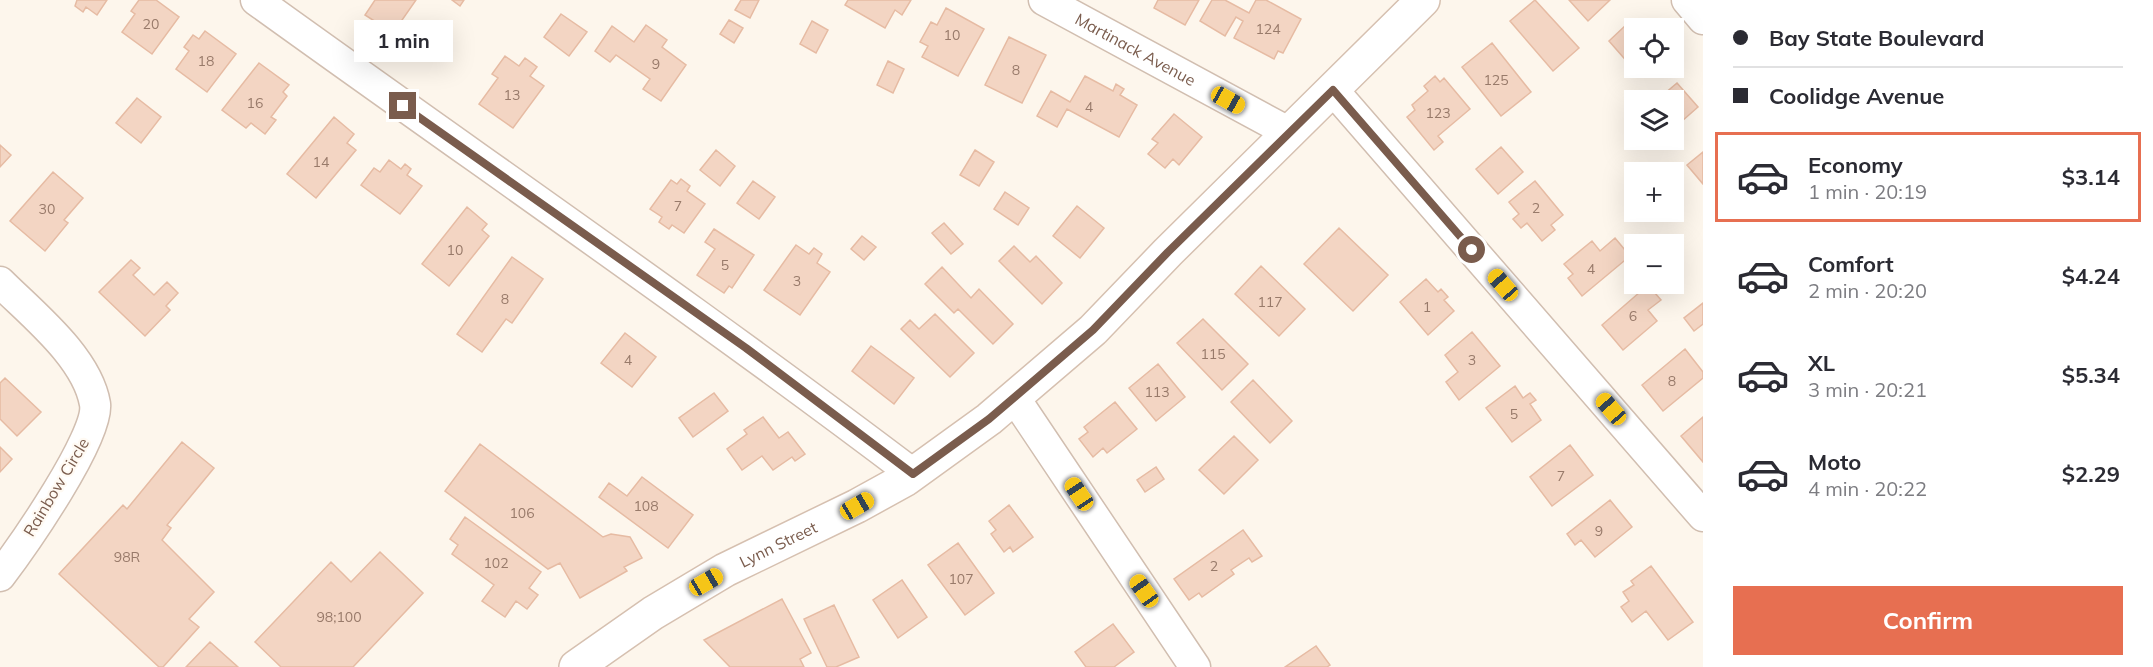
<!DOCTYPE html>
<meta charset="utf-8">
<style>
:root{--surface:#fff;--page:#f2f2f3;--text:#2b2b33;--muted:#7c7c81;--line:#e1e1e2;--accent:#e76f51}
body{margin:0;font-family:Mulish,sans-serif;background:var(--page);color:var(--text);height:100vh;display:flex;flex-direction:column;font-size:22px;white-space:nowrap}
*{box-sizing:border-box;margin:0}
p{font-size:20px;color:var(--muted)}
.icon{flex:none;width:33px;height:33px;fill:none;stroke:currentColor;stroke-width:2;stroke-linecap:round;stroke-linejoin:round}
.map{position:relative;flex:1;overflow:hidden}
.drawer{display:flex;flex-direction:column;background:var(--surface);width:450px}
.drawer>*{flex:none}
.guide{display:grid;align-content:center;height:132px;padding:0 30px;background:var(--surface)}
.buttons{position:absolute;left:1624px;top:18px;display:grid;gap:12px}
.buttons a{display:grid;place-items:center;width:60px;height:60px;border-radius:0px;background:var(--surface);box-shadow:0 6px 24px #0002;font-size:30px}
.end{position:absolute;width:27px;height:27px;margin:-14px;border:8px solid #7a5c4d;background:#fff;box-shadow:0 0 0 3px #fff}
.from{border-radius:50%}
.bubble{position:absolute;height:42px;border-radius:0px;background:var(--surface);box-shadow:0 6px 24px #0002;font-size:20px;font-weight:700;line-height:42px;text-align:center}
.car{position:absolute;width:18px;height:36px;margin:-18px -9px;border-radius:8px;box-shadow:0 0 4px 2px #0007;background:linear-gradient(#f5c518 24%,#345 0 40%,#f5c518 0 76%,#345 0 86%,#f5c518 0)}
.guide b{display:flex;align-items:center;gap:21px;height:57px;font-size:22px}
.guide b+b{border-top:2px solid var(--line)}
.guide i{width:15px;height:15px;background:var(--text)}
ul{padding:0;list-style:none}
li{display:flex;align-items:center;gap:18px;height:90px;margin:0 12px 9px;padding:0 18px;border:3px solid transparent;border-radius:0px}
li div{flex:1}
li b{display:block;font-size:22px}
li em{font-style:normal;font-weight:700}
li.current{border-color:var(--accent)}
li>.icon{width:54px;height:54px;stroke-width:1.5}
.primary-button{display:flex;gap:12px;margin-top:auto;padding:12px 30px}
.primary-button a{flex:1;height:69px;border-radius:0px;background:var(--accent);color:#fff;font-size:24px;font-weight:700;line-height:69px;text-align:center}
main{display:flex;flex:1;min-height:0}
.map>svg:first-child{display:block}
.building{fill:#f3d5c3;stroke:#e6bba3;stroke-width:1.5}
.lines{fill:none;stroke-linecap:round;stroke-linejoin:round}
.street-casing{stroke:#d1beb0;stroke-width:33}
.secondary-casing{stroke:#d6c0b0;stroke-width:36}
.street{stroke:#fff;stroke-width:30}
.secondary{stroke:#fff;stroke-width:33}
.route{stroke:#7a5c4d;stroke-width:8}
.labels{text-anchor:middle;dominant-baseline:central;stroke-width:4.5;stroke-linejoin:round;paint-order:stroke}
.number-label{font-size:14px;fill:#987a6a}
.street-label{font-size:16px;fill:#7a5c4d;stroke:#fffaf3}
</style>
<main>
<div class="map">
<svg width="1703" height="667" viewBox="0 0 1703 667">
<rect width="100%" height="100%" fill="#fdf6ec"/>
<path class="building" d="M 77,0 L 107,0 L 97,15 L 86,7 L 83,12 L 75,6 Z
M 139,0 L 156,0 L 179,17 L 152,54 L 122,32 L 135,14 L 131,11 Z
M 375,0 L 416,0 L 393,33 L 365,15 Z
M 452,0 L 464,0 L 460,6 Z
M 741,0 L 759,0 L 750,18 L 735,10 Z
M 848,0 L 911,0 L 902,15 L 895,10 L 885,28 L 845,5 Z
M 1158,0 L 1199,0 L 1185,25 L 1154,8 Z
M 1212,0 L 1225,0 L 1249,13 L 1256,0 L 1266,0 L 1301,19 L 1283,53 L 1278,51 L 1274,59 L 1234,38 L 1243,21 L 1236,17 L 1225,36 L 1200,21 Z
M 1535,0 L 1579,48 L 1553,71 L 1510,21 Z
M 1569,0 L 1610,0 L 1588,21 Z
M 946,8 L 984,29 L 958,76 L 922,57 L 928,46 L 920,42 L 931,22 L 937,25 Z
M 561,14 L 587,32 L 569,56 L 544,37 Z
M 729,20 L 743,28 L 734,43 L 720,34 Z
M 812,21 L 828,30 L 816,53 L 800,44 Z
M 1627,24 L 1635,33 L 1635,58 L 1629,64 L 1609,41 Z
M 646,25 L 667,40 L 662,47 L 686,65 L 661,101 L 643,89 L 650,79 L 616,55 L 610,62 L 595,51 L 612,26 L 634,42 Z
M 205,31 L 236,54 L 207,92 L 176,69 L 189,51 L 184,47 L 193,35 L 199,39 Z
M 1009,37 L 1046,55 L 1022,103 L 985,85 Z
M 1492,43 L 1531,92 L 1501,116 L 1462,67 Z
M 505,56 L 519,66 L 525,58 L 537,67 L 530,76 L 544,86 L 513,128 L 479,104 L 498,78 L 492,74 Z
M 888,61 L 904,69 L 893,93 L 877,85 Z
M 259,63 L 289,85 L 283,92 L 287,96 L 271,117 L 276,120 L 265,134 L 251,123 L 246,128 L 222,110 Z
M 1085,76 L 1113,91 L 1116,84 L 1124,89 L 1120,95 L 1137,105 L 1119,137 L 1067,109 L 1057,127 L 1037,116 L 1051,91 L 1070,102 Z
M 1435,76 L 1440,82 L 1444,78 L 1470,109 L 1438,136 L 1443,142 L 1434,150 L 1407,117 L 1415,110 L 1412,105 L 1428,91 L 1424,86 Z
M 1677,83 L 1698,107 L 1674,128 L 1674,100 L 1657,100 Z
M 137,98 L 161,117 L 141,143 L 116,123 Z
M 1174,114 L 1202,137 L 1179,165 L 1173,159 L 1165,168 L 1148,154 L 1158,143 L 1152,139 Z
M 334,117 L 354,134 L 347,143 L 356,150 L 316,198 L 287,174 Z
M 0,145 L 11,155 L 0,167 Z
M 1501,147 L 1523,172 L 1498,194 L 1476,169 Z
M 716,150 L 735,166 L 720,186 L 700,170 Z
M 975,150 L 994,162 L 979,186 L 960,175 Z
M 1703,152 L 1703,184 L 1687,165 Z
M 389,160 L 401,169 L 405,164 L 411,169 L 407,175 L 422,186 L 400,214 L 361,185 L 374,168 L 380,172 Z
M 53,172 L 83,198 L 64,220 L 68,223 L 45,251 L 10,221 Z
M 681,179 L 690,186 L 687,191 L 705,204 L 684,233 L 672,225 L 669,229 L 659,222 L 662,217 L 650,209 L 671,180 L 677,184 Z
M 753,181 L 775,197 L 759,219 L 737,203 Z
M 1535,181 L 1563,215 L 1551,225 L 1555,230 L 1542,241 L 1527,223 L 1521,228 L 1513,219 L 1519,214 L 1509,202 Z
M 1005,192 L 1029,208 L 1018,225 L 994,209 Z
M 1077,206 L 1104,228 L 1080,258 L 1053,236 Z
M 467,207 L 487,224 L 482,230 L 489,236 L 449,286 L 422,264 Z
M 944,223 L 963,244 L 951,254 L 932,233 Z
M 1339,228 L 1388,275 L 1353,311 L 1304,264 Z
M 714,229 L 754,255 L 732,288 L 729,286 L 724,293 L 697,275 L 715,249 L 705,242 Z
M 862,236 L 876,247 L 864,260 L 851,249 Z
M 1615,238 L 1630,256 L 1582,296 L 1568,278 L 1573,274 L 1564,264 L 1592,241 L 1600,251 Z
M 796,245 L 809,254 L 814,248 L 822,254 L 817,263 L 830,272 L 800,315 L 764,290 Z
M 1014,246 L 1030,262 L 1036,256 L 1062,283 L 1042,304 L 999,261 Z
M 512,257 L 543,279 L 512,323 L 506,319 L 482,352 L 457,334 Z
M 131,260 L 140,268 L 133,275 L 154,295 L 167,282 L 178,293 L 166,306 L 170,310 L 145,336 L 99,292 Z
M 1261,266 L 1305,309 L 1279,336 L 1235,294 Z
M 942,267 L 971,298 L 979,289 L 1013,324 L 993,344 L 958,309 L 954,313 L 925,284 Z
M 1426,279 L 1438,292 L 1441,289 L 1448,297 L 1444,300 L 1454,311 L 1428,335 L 1400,302 Z
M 1648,285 L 1661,300 L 1648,310 L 1657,321 L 1623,350 L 1602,325 Z
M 1703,303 L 1703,324 L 1694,331 L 1684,318 Z
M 935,314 L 974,353 L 950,377 L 901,329 L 910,320 L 919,329 Z
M 1203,319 L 1248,364 L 1222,390 L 1177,343 Z
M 1472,332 L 1500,366 L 1459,400 L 1446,382 L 1458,372 L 1445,355 Z
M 625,333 L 656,357 L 632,387 L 601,363 Z
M 871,346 L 914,378 L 894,404 L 852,371 Z
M 1685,349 L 1703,372 L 1703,378 L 1663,411 L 1642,385 Z
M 1158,364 L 1185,397 L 1156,421 L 1129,388 Z
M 5,378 L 41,412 L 17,436 L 0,419 L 0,383 Z
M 1253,380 L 1292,421 L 1270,443 L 1231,402 Z
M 1515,386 L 1523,398 L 1530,393 L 1536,400 L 1530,404 L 1541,420 L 1512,442 L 1486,408 Z
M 714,393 L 728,411 L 693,437 L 679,418 Z
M 1115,402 L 1137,429 L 1107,453 L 1103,448 L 1093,457 L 1079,439 L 1088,432 L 1084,427 Z
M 763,417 L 779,438 L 788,432 L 805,454 L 795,461 L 792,457 L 773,470 L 762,456 L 742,470 L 727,449 L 747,434 L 744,430 Z
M 1703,417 L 1703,462 L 1681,436 Z
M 1234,436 L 1258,460 L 1224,494 L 1199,470 Z
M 182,442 L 214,468 L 167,525 L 171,528 L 162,540 L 214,592 L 189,619 L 199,627 L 163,667 L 159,667 L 59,574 L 123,505 L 127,509 Z
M 480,444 L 603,537 L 611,534 L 630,537 L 642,558 L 624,567 L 627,571 L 580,598 L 560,563 L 548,569 L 445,491 Z
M 1570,445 L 1593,475 L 1552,506 L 1530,477 Z
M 0,447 L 12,459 L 0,472 Z
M 1156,467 L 1164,479 L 1145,492 L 1137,480 Z
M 642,477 L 693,515 L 668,548 L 599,497 L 609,483 L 627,496 Z
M 1610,500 L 1632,527 L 1595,557 L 1581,540 L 1575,545 L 1567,534 Z
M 1009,505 L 1033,537 L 1013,552 L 1010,547 L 1004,552 L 991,534 L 996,530 L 989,521 Z
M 465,517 L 541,572 L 529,588 L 538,595 L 527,609 L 516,601 L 505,617 L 482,601 L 494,585 L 452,554 L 458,545 L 450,539 Z
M 1243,530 L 1262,556 L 1252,562 L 1249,558 L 1231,570 L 1234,574 L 1202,597 L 1199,593 L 1189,600 L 1174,579 Z
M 958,543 L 994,593 L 965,615 L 928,565 Z
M 380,552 L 423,593 L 353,667 L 281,667 L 255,642 L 331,562 L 351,582 Z
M 1651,566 L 1693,622 L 1668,640 L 1646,611 L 1632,622 L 1621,607 L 1629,601 L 1623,592 L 1634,585 L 1631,581 Z
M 902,580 L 927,617 L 898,638 L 873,600 Z
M 782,599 L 811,653 L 800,659 L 804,667 L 730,667 L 704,640 Z
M 834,605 L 859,657 L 836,667 L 827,667 L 804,619 Z
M 1113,624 L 1134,652 L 1114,667 L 1086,667 L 1075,652 Z
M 210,642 L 238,667 L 186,667 Z
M 1316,646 L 1330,665 L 1327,667 L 1285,667 Z"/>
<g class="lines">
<defs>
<g id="street">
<path d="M 256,0 C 475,158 698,311 913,474"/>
<path id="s1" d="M 1044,0 L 1290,133"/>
<path d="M 1687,0 L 1703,19"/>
<path d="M 1333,90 L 1703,516"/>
<path d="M 0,282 C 32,314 87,357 95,404 C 100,436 22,547 0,576"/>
<path d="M 1014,397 L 1195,667"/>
</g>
<g id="secondary">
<path id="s2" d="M 576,667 L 653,613 L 725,570 L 857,506 L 906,479 L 989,419 L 1093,330 L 1168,252 L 1423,0"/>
</g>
</defs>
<use href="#street" class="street-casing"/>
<use href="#secondary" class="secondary-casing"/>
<use href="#street" class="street"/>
<use href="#secondary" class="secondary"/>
</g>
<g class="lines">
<path class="route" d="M 403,106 L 746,348 L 913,474 L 989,419 L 1093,330 L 1168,252 L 1333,90 L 1472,250"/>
</g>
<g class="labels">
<g class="number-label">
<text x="151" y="24">20</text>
<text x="1268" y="29">124</text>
<text x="952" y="35">10</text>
<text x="206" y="61">18</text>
<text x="656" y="64">9</text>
<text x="1016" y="70">8</text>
<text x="1496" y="80">125</text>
<text x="512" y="95">13</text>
<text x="255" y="103">16</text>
<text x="1089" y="107">4</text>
<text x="1438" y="113">123</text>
<text x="321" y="162">14</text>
<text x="678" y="206">7</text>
<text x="1536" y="208">2</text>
<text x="47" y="209">30</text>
<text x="455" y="250">10</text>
<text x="725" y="265">5</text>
<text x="1591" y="269">4</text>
<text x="797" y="281">3</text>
<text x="505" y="299">8</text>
<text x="1270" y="302">117</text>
<text x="1427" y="307">1</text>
<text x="1633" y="316">6</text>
<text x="1213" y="354">115</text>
<text x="628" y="360">4</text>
<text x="1472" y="360">3</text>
<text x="1672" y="381">8</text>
<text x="1157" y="392">113</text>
<text x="1514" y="414">5</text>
<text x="1561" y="476">7</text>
<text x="646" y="506">108</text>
<text x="522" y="513">106</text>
<text x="1599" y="531">9</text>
<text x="127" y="557">98R</text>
<text x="496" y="563">102</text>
<text x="1214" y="566">2</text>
<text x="961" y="579">107</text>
<text x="339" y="617">98;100</text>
</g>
<g class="street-label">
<text stroke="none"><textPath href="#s1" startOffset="104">Martinack Avenue</textPath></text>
<text transform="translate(56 487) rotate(-59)">Rainbow Circle</text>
<text stroke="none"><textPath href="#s2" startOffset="237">Lynn Street</textPath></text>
</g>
</g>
</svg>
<div class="buttons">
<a><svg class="icon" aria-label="locate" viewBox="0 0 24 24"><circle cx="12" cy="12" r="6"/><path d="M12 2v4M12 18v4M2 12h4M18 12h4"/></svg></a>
<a><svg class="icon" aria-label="layers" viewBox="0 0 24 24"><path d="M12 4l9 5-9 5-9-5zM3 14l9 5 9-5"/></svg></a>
<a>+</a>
<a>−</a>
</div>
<i class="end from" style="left:1472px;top:250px"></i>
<i class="end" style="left:403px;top:106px"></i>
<div class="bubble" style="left:354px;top:20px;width:99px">1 min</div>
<i class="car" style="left:1228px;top:100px;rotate:119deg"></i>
<i class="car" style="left:1503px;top:285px;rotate:319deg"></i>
<i class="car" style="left:1611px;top:409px;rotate:319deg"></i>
<i class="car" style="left:1079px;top:494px;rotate:326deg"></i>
<i class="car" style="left:857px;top:506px;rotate:60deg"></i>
<i class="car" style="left:706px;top:582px;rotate:60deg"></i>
<i class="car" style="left:1144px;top:591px;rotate:325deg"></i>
</div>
<section class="drawer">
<div class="guide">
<b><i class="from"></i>Bay State Boulevard</b>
<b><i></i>Coolidge Avenue</b>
</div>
<ul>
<li class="current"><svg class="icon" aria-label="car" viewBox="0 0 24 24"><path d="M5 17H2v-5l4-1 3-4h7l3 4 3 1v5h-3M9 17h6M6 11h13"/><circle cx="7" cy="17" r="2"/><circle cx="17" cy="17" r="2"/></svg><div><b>Economy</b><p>1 min · 20:19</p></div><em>$3.14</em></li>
<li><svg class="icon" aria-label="car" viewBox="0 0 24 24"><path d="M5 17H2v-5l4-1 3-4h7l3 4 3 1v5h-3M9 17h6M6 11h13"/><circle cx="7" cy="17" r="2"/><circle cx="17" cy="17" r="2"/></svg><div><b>Comfort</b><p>2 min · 20:20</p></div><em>$4.24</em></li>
<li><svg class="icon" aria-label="car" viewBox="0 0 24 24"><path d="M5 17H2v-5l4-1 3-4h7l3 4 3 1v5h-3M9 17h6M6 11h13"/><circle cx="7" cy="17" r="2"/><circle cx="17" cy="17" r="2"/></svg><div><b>XL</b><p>3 min · 20:21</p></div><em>$5.34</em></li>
<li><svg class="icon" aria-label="car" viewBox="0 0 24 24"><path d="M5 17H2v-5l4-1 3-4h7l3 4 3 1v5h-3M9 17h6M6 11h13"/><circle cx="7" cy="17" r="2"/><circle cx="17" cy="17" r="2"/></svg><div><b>Moto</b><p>4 min · 20:22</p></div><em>$2.29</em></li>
</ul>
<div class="primary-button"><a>Confirm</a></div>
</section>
</main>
